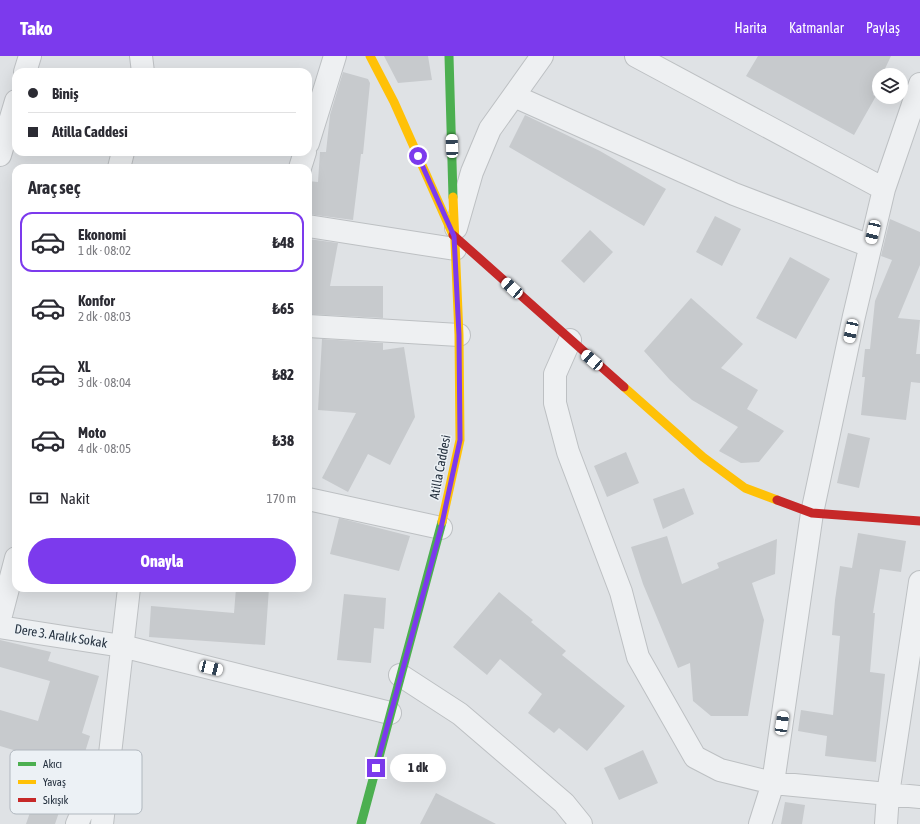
<!DOCTYPE html>
<html lang="tr">
<meta charset="utf-8">
<style>
:root{--surface:#fff;--page:#f7f7f7;--text:#2b2b33;--muted:#7c7c81;--line:#e1e1e2;--accent:#7c3aed}
body{margin:0;font-family:"Asap Condensed",sans-serif;background:var(--page);color:var(--text);height:100vh;display:flex;flex-direction:column;font-size:15px;white-space:nowrap}
*{box-sizing:border-box;margin:0}
p{font-size:13px;color:var(--muted)}
.icon{flex:none;width:22px;height:22px;fill:none;stroke:currentColor;stroke-width:2;stroke-linecap:round;stroke-linejoin:round}
.map{position:relative;flex:1;overflow:hidden}
.panel{position:absolute;left:12px;top:108px;width:300px;height:428px;display:flex;flex-direction:column;background:var(--surface);border-radius:12px;box-shadow:0 4px 16px #0002}
.panel>*{flex:none}
.banner{position:absolute;left:12px;top:12px;width:300px;height:88px;border-radius:12px;box-shadow:0 4px 16px #0002;display:grid;align-content:center;height:88px;padding:0 16px;background:var(--surface)}
.tools{position:absolute;left:872px;top:12px;display:grid;gap:8px}
.tools a{display:grid;place-items:center;width:36px;height:36px;border-radius:50%;background:var(--surface);box-shadow:0 4px 16px #0002;font-size:20px}
.end{position:absolute;width:18px;height:18px;margin:-9px;border:5px solid #7c3aed;background:#fff;box-shadow:0 0 0 2px #fff}
.from{border-radius:50%}
.bubble{position:absolute;height:28px;border-radius:14px;background:var(--surface);box-shadow:0 4px 16px #0002;font-size:13px;font-weight:800;line-height:28px;text-align:center}
.car{position:absolute;width:12px;height:24px;margin:-12px -6px;border-radius:5px;box-shadow:0 0 3px 1px #0007;background:linear-gradient(#fff 24%,#345 0 40%,#fff 0 76%,#345 0 86%,#fff 0)}
.banner b{display:flex;align-items:center;gap:14px;height:38px;font-size:15px}
.banner b+b{border-top:1px solid var(--line)}
.banner i{width:10px;height:10px;background:var(--text)}
ul{padding:0;list-style:none}
li{display:flex;align-items:center;gap:12px;height:60px;margin:0 8px 6px;padding:0 8px;border:2px solid transparent;border-radius:12px}
li div{flex:1}
li b{display:block;font-size:15px}
li em{font-style:normal;font-weight:800}
li.on{border-color:var(--accent)}
li>.icon{width:36px;height:36px;stroke-width:1.5}
h2{padding:0 16px;font-size:18px;line-height:48px}
.pay{display:flex;align-items:center;gap:10px;height:44px;padding:0 16px;font-size:15px}
.pay p{margin-inline-start:auto}
.button{display:flex;gap:8px;margin-top:auto;padding:8px 16px}
.button a{flex:1;height:46px;border-radius:24px;background:var(--accent);color:#fff;font-size:16px;font-weight:800;line-height:46px;text-align:center}
header{display:flex;align-items:center;gap:24px;box-sizing:border-box;height:56px;padding:0 20px;background:var(--accent);color:#fff}
header strong{font-size:19px}
nav{display:flex;gap:22px;margin-inline-start:auto;font-size:14px}
.map>svg:first-child{display:block}
.building{fill:#c7cacd}
.lines{fill:none;stroke-linecap:round;stroke-linejoin:round}
.street-casing{stroke:#bdc0c3;stroke-width:24}
.street{stroke:#eef0f2;stroke-width:22}
.fast{stroke:#4caf50;stroke-width:9}
.slow{stroke:#ffc107;stroke-width:9}
.jam{stroke:#c62828;stroke-width:9}
.route{stroke:#7c3aed;stroke-width:5}
.labels{text-anchor:middle;dominant-baseline:central;stroke-width:3;stroke-linejoin:round;paint-order:stroke}
.street-label{font-size:13px;fill:#25313f;stroke:#ecf1f5}
.key{fill:#ecf1f5;stroke:#b0b7be;stroke-width:1}
.key-label{font-size:11px;fill:#25313f}
</style>
<header>
<strong>Tako</strong>
<nav><a>Harita</a><a>Katmanlar</a><a>Paylaş</a></nav>
</header>
<div class="map">
<svg width="920" height="768" viewBox="0 0 920 768">
<rect width="100%" height="100%" fill="#dfe2e5"/>
<path class="building" d="M 384,0 L 428,0 L 432,24 L 398,27 Z
M 758,0 L 891,0 L 882,19 L 879,19 L 879,26 L 873,39 L 876,40 L 854,79 L 746,20 Z
M 343,16 L 368,23 L 370,27 L 363,98 L 361,98 L 353,164 L 308,158 L 308,125 L 318,126 L 320,96 L 326,96 L 330,59 Z
M 525,59 L 600,95 L 666,133 L 644,170 L 509,91 Z
M 715,160 L 741,173 L 722,210 L 696,196 Z
M 890,163 L 920,176 L 920,209 L 898,262 L 920,264 L 916,298 L 920,298 L 920,327 L 911,326 L 906,364 L 861,359 L 865,321 L 862,321 L 865,293 L 870,293 L 875,245 L 892,204 L 881,200 Z
M 590,174 L 613,196 L 584,227 L 561,205 Z
M 308,183 L 338,187 L 330,230 L 383,230 L 383,262 L 308,258 Z
M 790,201 L 830,223 L 796,283 L 756,262 Z
M 691,242 L 743,288 L 721,312 L 758,334 L 747,353 L 784,375 L 759,406 L 741,407 L 719,395 L 738,371 L 692,344 L 670,324 L 644,295 Z
M 322,283 L 383,287 L 383,294 L 404,291 L 415,361 L 390,409 L 368,398 L 348,436 L 322,422 L 356,357 L 318,354 Z
M 848,377 L 870,382 L 859,432 L 837,427 Z
M 626,396 L 639,427 L 607,441 L 594,410 Z
M 684,432 L 694,458 L 663,473 L 653,443 Z
M 339,462 L 410,480 L 399,515 L 330,498 Z
M 858,477 L 906,485 L 901,516 L 880,513 L 873,557 L 875,557 L 870,616 L 885,618 L 876,706 L 825,700 L 827,680 L 798,675 L 801,654 L 833,659 L 840,580 L 832,579 L 835,544 L 840,510 L 852,512 Z
M 667,480 L 682,528 L 719,512 L 717,507 L 777,483 L 775,518 L 752,527 L 764,564 L 748,660 L 711,660 L 693,645 L 690,607 L 678,612 L 643,528 L 631,491 Z
M 236,532 L 269,532 L 265,589 L 149,581 L 151,550 L 234,557 Z
M 499,536 L 533,564 L 531,566 L 566,595 L 562,599 L 625,650 L 587,695 L 559,672 L 554,677 L 528,657 L 542,638 L 500,603 L 487,619 L 453,591 Z
M 344,538 L 386,542 L 384,573 L 374,572 L 371,607 L 337,604 Z
M 0,584 L 51,596 L 48,605 L 99,620 L 82,677 L 90,680 L 78,719 L 72,718 L 55,768 L 26,768 L 35,742 L 18,736 L 30,699 L 0,690 L 0,654 L 38,665 L 50,625 L 0,611 Z
M 643,694 L 658,727 L 619,744 L 604,712 Z
M 436,737 L 496,768 L 420,768 Z
M 785,746 L 805,749 L 802,768 L 781,768 Z"/>
<g class="lines">
<defs>
<path id="street" d="M 141,0 L 143,16
M 636,0 L 884,133
M 25,16 L 30,0
M 514,40 L 734,138 L 870,190
M 308,87 L 335,0
M 0,99 L 16,45
M 119,112 L 123,96
M 300,112 L 305,96
M 308,170 L 455,193
M 456,172 L 472,116 L 490,73 L 542,0
M 308,270 L 459,279
M 570,284 L 555,318 L 555,347 L 568,396 L 621,536 L 638,601 L 695,701 L 720,714 L 773,727 L 920,741
M 308,443 L 441,472
M 0,563 L 16,502
M 0,571 L 122,590 L 390,657
M 400,619 L 460,658 L 564,747 L 581,768
M 77,768 L 102,711
M 102,768 L 129,532
M 760,768 L 773,727 L 812,457 L 854,260 L 884,133 L 920,28
M 886,768 L 888,738 L 920,526"/>
</defs>
<use href="#street" class="street-casing"/>
<use href="#street" class="street"/>
<path class="fast" d="M 449,0 L 453,141
M 361,768 L 442,466"/>
<path class="slow" d="M 370,0 L 394,46 L 453,179
M 624,331 L 703,401 L 745,432 L 777,444
M 442,466 L 460,384 L 459,279 L 453,141"/>
<path class="jam" d="M 453,179 L 624,331
M 777,444 L 812,457 L 920,465"/>
</g>
<g class="lines">
<path class="route" d="M 376,712 L 441,472 L 460,384 L 459,279 L 454,180 L 418,100"/>
</g>
<g class="labels">
<g class="street-label">
<text transform="translate(440 411) rotate(-79)">Atilla Caddesi</text>
<text transform="translate(61 580) rotate(9)">Dere 3. Aralık Sokak</text>
</g>
</g>
<rect x="10" y="694" width="132" height="64" rx="6" class="key"/>
<rect x="18" y="706" width="18" height="4" fill="#4caf50"/>
<rect x="18" y="724" width="18" height="4" fill="#ffc107"/>
<rect x="18" y="742" width="18" height="4" fill="#c62828"/>
<g class="key-label">
<text x="43" y="712">Akıcı</text>
<text x="43" y="730">Yavaş</text>
<text x="43" y="748">Sıkışık</text>
</g>
</svg>
<div class="tools">
<a><svg class="icon" aria-label="layers" viewBox="0 0 24 24"><path d="M12 4l9 5-9 5-9-5zM3 14l9 5 9-5"/></svg></a>
</div>
<i class="end from" style="left:418px;top:100px"></i>
<i class="end" style="left:376px;top:712px"></i>
<div class="bubble" style="left:390px;top:698px;width:56px">1 dk</div>
<i class="car" style="left:452px;top:90px;rotate:358deg"></i>
<i class="car" style="left:873px;top:176px;rotate:193deg"></i>
<i class="car" style="left:512px;top:232px;rotate:312deg"></i>
<i class="car" style="left:851px;top:275px;rotate:192deg"></i>
<i class="car" style="left:592px;top:304px;rotate:311deg"></i>
<i class="car" style="left:211px;top:612px;rotate:104deg"></i>
<i class="car" style="left:782px;top:667px;rotate:8deg"></i>
<div class="banner">
<b><i class="from"></i>Biniş</b>
<b><i></i>Atilla Caddesi</b>
</div>
<section class="panel">
<h2>Araç seç</h2>
<ul>
<li class="on"><svg class="icon" aria-label="car" viewBox="0 0 24 24"><path d="M5 17H2v-5l4-1 3-4h7l3 4 3 1v5h-3M9 17h6M6 11h13"/><circle cx="7" cy="17" r="2"/><circle cx="17" cy="17" r="2"/></svg><div><b>Ekonomi</b><p>1 dk · 08:02</p></div><em>₺48</em></li>
<li><svg class="icon" aria-label="car" viewBox="0 0 24 24"><path d="M5 17H2v-5l4-1 3-4h7l3 4 3 1v5h-3M9 17h6M6 11h13"/><circle cx="7" cy="17" r="2"/><circle cx="17" cy="17" r="2"/></svg><div><b>Konfor</b><p>2 dk · 08:03</p></div><em>₺65</em></li>
<li><svg class="icon" aria-label="car" viewBox="0 0 24 24"><path d="M5 17H2v-5l4-1 3-4h7l3 4 3 1v5h-3M9 17h6M6 11h13"/><circle cx="7" cy="17" r="2"/><circle cx="17" cy="17" r="2"/></svg><div><b>XL</b><p>3 dk · 08:04</p></div><em>₺82</em></li>
<li><svg class="icon" aria-label="car" viewBox="0 0 24 24"><path d="M5 17H2v-5l4-1 3-4h7l3 4 3 1v5h-3M9 17h6M6 11h13"/><circle cx="7" cy="17" r="2"/><circle cx="17" cy="17" r="2"/></svg><div><b>Moto</b><p>4 dk · 08:05</p></div><em>₺38</em></li>
</ul>
<div class="pay"><svg class="icon" aria-label="cash" viewBox="0 0 24 24"><path d="M3 7h18v10H3z"/><circle cx="12" cy="12" r="2"/></svg>Nakit<p>170 m</p></div>
<div class="button"><a>Onayla</a></div>
</section>
</div>
